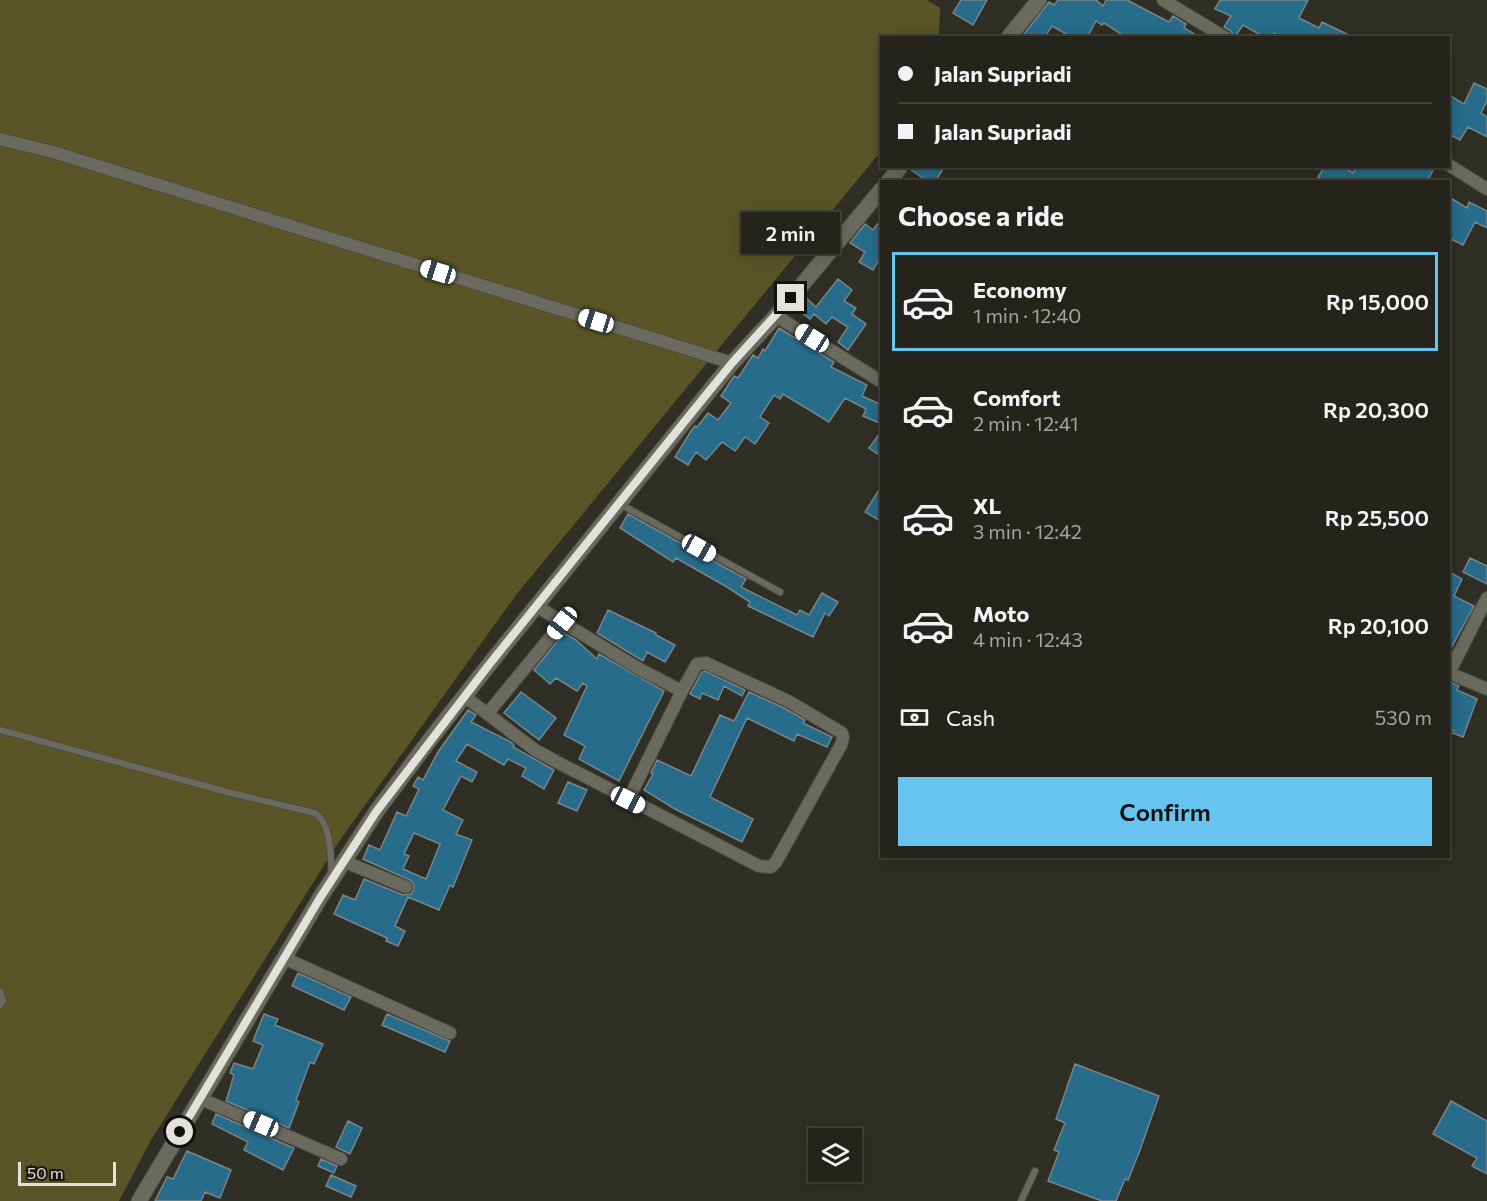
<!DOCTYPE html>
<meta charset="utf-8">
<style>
:root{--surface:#24231c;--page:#2c2b25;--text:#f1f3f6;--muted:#a3a4a3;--line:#41403b;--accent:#67c4ef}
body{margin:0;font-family:Commissioner,sans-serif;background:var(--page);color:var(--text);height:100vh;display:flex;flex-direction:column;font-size:22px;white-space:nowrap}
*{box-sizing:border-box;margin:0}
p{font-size:20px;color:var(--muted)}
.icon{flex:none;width:33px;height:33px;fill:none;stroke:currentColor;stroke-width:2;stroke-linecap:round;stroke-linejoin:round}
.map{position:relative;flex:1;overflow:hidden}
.side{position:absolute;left:880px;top:180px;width:570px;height:678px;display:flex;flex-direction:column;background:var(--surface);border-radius:0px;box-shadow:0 3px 15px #0003,0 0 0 2px var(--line)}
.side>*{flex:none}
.guide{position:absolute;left:880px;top:36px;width:570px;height:132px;border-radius:0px;box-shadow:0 3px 15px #0003,0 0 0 2px var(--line);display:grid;align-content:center;height:132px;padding:0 18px;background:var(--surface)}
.buttons{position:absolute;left:808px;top:1128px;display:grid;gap:12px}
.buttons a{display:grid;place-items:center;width:54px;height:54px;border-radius:0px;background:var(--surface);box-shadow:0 3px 15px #0003,0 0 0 2px var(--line);font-size:30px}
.scale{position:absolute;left:18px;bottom:15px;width:98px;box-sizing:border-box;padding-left:6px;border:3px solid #e2e1db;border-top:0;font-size:16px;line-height:21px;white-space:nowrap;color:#e2e1db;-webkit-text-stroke:4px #171712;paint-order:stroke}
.end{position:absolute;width:27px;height:27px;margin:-14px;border:8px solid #e2e1db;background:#111;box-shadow:0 0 0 3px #111}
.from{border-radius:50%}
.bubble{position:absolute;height:42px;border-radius:0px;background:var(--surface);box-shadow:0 3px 15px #0003,0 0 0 2px var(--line);font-size:20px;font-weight:600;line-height:42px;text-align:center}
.car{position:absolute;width:18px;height:36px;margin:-18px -9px;border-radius:8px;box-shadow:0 0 4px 2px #0007;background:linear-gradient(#fff 24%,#345 0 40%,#fff 0 76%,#345 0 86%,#fff 0)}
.guide b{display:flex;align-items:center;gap:21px;height:57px;font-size:22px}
.guide b+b{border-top:2px solid var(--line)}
.guide i{width:15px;height:15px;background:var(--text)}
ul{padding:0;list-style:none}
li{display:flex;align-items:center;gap:18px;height:99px;margin:0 12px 9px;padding:0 6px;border:3px solid transparent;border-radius:0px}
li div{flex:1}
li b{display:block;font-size:22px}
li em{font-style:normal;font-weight:600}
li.selected{border-color:var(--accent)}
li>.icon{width:54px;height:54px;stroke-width:1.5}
h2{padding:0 18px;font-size:27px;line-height:72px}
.pay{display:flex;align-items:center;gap:15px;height:66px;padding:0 18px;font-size:22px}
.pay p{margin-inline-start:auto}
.button{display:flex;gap:12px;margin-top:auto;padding:12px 18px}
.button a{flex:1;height:69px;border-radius:0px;background:var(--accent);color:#111;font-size:24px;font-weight:600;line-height:69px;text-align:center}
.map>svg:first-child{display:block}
.green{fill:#595527}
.building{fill:#276c8a;stroke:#79858b;stroke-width:1.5;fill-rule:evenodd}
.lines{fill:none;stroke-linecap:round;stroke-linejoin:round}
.service-casing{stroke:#4d4c43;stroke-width:8}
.minor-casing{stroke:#4d4c43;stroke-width:14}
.secondary-casing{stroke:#4d4c43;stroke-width:17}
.service{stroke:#6b6a5f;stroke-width:6}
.minor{stroke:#6b6a5f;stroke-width:12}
.secondary{stroke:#6b6a5f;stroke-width:15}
.route{stroke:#e2e1db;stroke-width:8}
</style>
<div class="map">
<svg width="1487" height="1201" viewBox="0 0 1487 1201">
<rect width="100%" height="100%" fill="#302f25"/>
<path class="green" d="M 0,0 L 927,0 L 940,8 L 939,37 L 882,38 L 882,150 L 516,595 L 340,840 L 151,1140 L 119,1201 L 0,1201 Z"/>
<path class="building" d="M 961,0 L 987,0 L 973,25 L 953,13 Z
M 1058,0 L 1096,0 L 1103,6 L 1106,0 L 1127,0 L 1169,22 L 1173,16 L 1186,24 L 1184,28 L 1201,38 L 1127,38 L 1104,23 L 1102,25 L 1096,21 L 1087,38 L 1073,38 L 1052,26 L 1044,38 L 1021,38 L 1049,2 L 1054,5 Z
M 1220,0 L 1308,0 L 1299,18 L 1319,28 L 1322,22 L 1355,38 L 1283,38 L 1274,33 L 1271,38 L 1266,38 L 1243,25 L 1234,38 L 1231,31 L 1224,27 L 1231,16 L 1215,9 Z
M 1474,83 L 1487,89 L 1487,101 L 1481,113 L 1487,117 L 1487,137 L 1468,127 L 1460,140 L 1449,134 L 1449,95 L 1464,104 Z
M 911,166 L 945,166 L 935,182 L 928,182 L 910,169 Z
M 1325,166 L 1342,166 L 1353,173 L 1356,166 L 1435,166 L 1427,182 L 1327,182 L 1318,177 Z
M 1449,197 L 1467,208 L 1469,202 L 1487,211 L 1487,228 L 1475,222 L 1463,245 L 1449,238 Z
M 882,218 L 882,254 L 873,270 L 859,262 L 865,252 L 850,243 L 865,224 L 873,230 Z
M 838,279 L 852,290 L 844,301 L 856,308 L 852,314 L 866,324 L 848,350 L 838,342 L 848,327 L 832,317 L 826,324 L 814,314 L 810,319 L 796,308 L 805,297 L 816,307 Z
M 779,328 L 834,362 L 831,367 L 867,385 L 862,396 L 882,405 L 882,424 L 863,416 L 866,409 L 845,398 L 829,422 L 783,394 L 780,399 L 774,395 L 760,417 L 769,423 L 755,444 L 745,437 L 735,451 L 722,442 L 706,460 L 696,452 L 688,465 L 675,457 L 691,431 L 695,426 L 697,427 L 708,413 L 718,420 L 731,403 L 721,396 L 734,376 L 738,378 L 753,355 L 758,358 L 763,349 L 765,351 Z
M 882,430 L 882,457 L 869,448 Z
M 882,485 L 882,522 L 865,512 Z
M 628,514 L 746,579 L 741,587 L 797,615 L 800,610 L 809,615 L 822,593 L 838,602 L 829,616 L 825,613 L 813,637 L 748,606 L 750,602 L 727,587 L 676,558 L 673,562 L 620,528 Z
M 1470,558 L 1487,566 L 1487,584 L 1463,572 Z
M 1449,572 L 1462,579 L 1454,596 L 1474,606 L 1449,652 Z
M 608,610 L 656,633 L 656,635 L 675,645 L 665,662 L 647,652 L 643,661 L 597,633 Z
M 564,633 L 576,640 L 597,659 L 599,654 L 664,691 L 619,781 L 579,759 L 585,746 L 564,735 L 587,686 L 583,683 L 577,691 L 556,678 L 550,684 L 534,670 Z
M 705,671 L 745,690 L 742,696 L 724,686 L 718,700 L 702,693 L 700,699 L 690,694 L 702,672 Z
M 1449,682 L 1459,686 L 1457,690 L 1477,699 L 1463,737 L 1453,733 L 1454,731 L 1449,729 Z
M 521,692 L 556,718 L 539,740 L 504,713 Z
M 749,692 L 784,708 L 805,720 L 803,723 L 832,737 L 827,747 L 797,734 L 794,741 L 747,718 L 710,797 L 753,819 L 742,842 L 675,809 L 644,790 L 653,774 L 651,773 L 657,760 L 691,776 L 720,715 L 734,721 Z
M 468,710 L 476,715 L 471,722 L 511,742 L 514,745 L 513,747 L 554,770 L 544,789 L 522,776 L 526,768 L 508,759 L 504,765 L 467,744 L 456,761 L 477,772 L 472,782 L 461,776 L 443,810 L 463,820 L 456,834 L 472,840 L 453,887 L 450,885 L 439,910 L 408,897 L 395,926 L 405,931 L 398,946 L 386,941 L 387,938 L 334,914 L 343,895 L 355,900 L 364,879 L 403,895 L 411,894 L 413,891 L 414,885 L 410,880 L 363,859 L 369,845 L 380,850 L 397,812 L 406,816 L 419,789 L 413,786 L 418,777 L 423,780 L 438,752 ZM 414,833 L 440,844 L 426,879 L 403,869 L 409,856 L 404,854 Z
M 568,782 L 587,790 L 577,811 L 558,803 Z
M 298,973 L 351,997 L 344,1010 L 292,986 Z
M 264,1014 L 278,1019 L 275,1025 L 323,1044 L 314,1064 L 310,1062 L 296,1100 L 299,1102 L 289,1128 L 226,1101 L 234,1075 L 230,1073 L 234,1063 L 253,1069 L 263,1045 L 253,1041 Z
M 387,1014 L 450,1041 L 445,1052 L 382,1025 Z
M 1075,1064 L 1159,1096 L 1140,1150 L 1128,1180 L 1125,1179 L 1116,1201 L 1102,1201 L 1048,1181 L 1059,1152 L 1054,1150 L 1065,1123 L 1056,1119 Z
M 1451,1101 L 1487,1121 L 1487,1174 L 1472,1166 L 1477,1158 L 1433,1134 Z
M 216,1114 L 294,1148 L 283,1170 L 244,1150 L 248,1142 L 212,1124 Z
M 348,1121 L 362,1128 L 350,1154 L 336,1147 Z
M 187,1151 L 231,1170 L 220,1198 L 205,1192 L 201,1201 L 155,1201 L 167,1177 L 173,1179 Z
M 321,1159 L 337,1166 L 334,1173 L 318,1166 Z
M 331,1175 L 356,1186 L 351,1197 L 326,1186 Z"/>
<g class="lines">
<defs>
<path id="service" d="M 620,504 L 780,592
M 0,730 L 231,793 L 315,813 C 332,825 330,855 332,875
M 0,991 L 3,1001 L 0,1005
M 1021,1201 L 1035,1171"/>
<path id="minor" d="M 1163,0 L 1226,38
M 0,139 L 53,152 L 732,363
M 1449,165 L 1487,189
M 776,316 L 882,382
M 536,606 L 641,670 L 682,691 L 628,800
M 1449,673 L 1487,598
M 1449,673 L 1487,689
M 464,696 L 535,750 L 557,762 L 759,866 L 771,867 L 776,862 L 841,745 L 843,738 L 842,733 L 788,701 L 706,663 L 697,664 L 682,691
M 488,713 L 562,623
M 343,861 L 406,887
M 284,958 L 450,1033
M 201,1099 L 341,1159"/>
<path id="secondary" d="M 1008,38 L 1039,0
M 888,182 L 901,166
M 139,1201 L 320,898 L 376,812 L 429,741 L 488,666 L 732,363 L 776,316 L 882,189"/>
</defs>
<use href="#service" class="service-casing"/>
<use href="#minor" class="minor-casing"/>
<use href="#secondary" class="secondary-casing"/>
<use href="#service" class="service"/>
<use href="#minor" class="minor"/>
<use href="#secondary" class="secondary"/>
</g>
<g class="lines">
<path class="route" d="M 180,1132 L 320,898 L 376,812 L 488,666 L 689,416 L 732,363 L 791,298"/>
</g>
</svg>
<div class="buttons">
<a><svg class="icon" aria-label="layers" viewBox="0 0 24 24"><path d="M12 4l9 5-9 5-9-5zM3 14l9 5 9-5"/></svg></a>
</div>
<div class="scale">50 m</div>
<i class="end from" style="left:180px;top:1132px"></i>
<i class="end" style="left:791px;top:298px"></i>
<div class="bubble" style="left:741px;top:212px;width:99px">2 min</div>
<i class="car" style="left:438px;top:272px;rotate:287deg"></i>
<i class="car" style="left:596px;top:321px;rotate:287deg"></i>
<i class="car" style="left:812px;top:338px;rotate:302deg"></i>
<i class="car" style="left:699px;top:548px;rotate:119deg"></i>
<i class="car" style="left:562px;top:623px;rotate:219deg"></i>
<i class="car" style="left:628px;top:800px;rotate:117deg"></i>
<i class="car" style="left:261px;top:1124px;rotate:293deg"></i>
<div class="guide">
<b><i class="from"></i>Jalan Supriadi</b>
<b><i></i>Jalan Supriadi</b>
</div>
<section class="side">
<h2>Choose a ride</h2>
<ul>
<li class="selected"><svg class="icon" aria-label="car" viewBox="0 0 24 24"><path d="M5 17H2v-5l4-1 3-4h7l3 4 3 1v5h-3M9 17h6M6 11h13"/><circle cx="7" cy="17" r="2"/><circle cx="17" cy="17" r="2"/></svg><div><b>Economy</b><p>1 min · 12:40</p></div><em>Rp 15,000</em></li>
<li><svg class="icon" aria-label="car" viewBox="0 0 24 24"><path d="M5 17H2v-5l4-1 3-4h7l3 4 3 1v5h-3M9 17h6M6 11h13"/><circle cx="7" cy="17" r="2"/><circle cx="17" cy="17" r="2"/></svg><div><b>Comfort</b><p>2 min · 12:41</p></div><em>Rp 20,300</em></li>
<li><svg class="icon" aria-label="car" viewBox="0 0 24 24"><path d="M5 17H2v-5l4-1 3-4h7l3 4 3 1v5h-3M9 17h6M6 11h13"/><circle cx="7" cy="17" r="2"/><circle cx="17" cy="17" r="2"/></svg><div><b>XL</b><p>3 min · 12:42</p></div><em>Rp 25,500</em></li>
<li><svg class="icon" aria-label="car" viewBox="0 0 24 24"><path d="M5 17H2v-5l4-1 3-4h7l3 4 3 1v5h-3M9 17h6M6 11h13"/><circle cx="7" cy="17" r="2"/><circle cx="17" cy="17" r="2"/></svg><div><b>Moto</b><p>4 min · 12:43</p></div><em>Rp 20,100</em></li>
</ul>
<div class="pay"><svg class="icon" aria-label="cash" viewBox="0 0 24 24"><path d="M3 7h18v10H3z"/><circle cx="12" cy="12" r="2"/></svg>Cash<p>530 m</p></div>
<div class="button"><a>Confirm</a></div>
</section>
</div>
